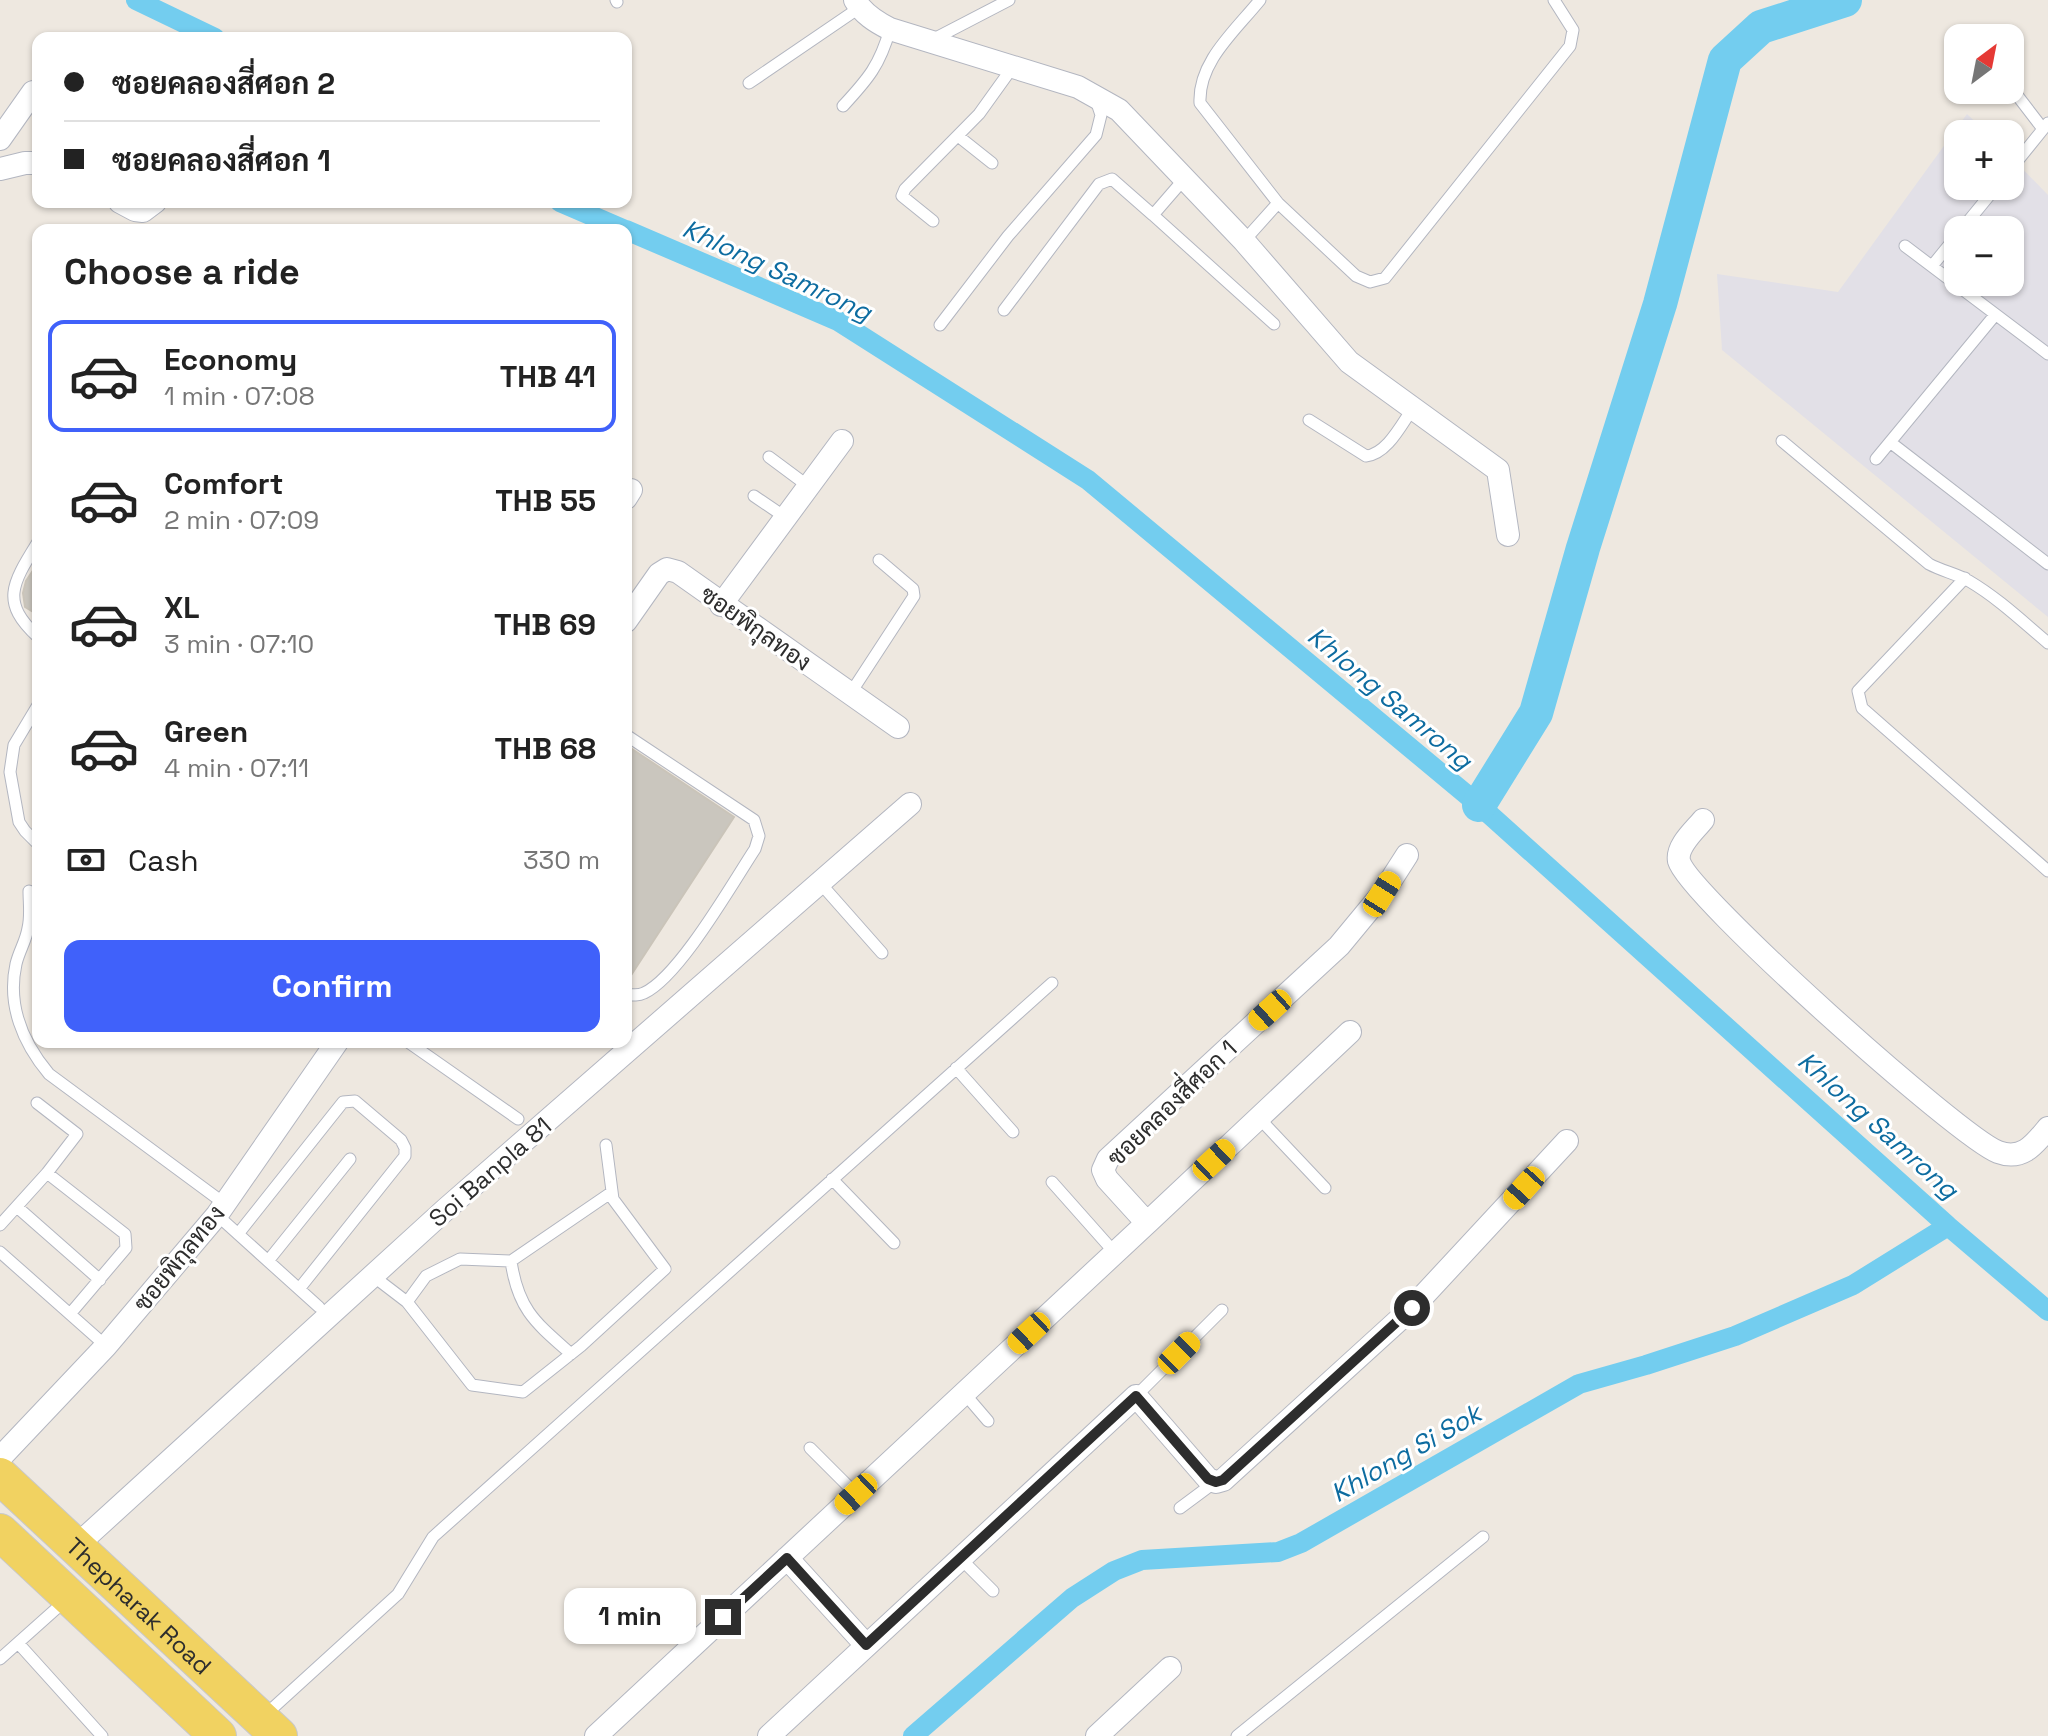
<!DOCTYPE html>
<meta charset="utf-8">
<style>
:root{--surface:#fff;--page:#f6f6f6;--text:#222;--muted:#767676;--line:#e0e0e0;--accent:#4061fa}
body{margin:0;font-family:"Space Grotesk",Sarabun,sans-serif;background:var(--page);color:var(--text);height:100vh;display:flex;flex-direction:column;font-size:30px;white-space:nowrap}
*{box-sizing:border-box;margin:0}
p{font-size:26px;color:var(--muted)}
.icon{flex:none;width:44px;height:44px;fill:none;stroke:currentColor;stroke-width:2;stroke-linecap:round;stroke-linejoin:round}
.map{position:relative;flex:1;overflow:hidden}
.details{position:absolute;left:32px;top:224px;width:600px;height:824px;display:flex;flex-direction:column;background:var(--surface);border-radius:16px;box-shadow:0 2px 6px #0004}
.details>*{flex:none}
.top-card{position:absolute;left:32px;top:32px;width:600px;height:176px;border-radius:16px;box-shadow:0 2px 6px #0004;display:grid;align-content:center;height:176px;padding:0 32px;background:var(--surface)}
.needle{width:52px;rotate:32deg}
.buttons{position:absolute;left:1944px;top:24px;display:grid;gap:16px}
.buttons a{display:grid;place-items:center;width:80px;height:80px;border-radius:16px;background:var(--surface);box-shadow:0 2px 6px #0004;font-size:40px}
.end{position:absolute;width:36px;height:36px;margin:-18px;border:10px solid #2d2d2d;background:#fff;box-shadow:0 0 0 4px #fff}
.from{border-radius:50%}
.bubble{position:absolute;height:56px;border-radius:16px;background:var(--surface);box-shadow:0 2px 6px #0004;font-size:26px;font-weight:700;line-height:56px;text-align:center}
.car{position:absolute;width:24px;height:48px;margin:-24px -12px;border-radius:10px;box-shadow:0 0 6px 2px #0007;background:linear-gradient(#f5c518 24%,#345 0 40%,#f5c518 0 76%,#345 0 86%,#f5c518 0)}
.top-card b{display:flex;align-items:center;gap:28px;height:76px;font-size:30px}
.top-card b+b{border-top:2px solid var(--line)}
.top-card i{width:20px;height:20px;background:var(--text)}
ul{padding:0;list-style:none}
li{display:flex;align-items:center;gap:24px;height:112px;margin:0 16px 12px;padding:0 16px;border:4px solid transparent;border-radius:16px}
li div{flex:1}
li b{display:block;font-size:30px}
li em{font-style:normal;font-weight:700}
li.on{border-color:var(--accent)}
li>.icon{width:72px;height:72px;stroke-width:1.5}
h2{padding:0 32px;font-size:36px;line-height:96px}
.pay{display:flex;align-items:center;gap:20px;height:88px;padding:0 32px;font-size:30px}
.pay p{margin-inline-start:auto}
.button{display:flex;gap:16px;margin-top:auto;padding:16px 32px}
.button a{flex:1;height:92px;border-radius:16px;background:var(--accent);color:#fff;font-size:32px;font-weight:700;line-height:92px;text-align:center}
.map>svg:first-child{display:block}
.industrial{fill:#e2e0e7;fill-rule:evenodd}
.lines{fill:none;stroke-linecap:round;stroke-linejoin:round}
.canal{stroke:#73cdef;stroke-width:20}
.river{stroke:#73cdef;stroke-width:34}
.building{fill:#cac6be;stroke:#cac4b9;stroke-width:2}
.service-casing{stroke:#b3b6c0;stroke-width:13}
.minor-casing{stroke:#b3b6c0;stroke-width:24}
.primary-casing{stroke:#c8c8c8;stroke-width:38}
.service{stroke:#fff;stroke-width:11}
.minor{stroke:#fff;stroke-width:22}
.primary{stroke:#f1d261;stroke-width:36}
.route{stroke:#2d2d2d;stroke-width:10}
.labels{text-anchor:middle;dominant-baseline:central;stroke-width:6;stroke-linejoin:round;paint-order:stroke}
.street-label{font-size:24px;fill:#2d2d2d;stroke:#fff}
.water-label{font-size:26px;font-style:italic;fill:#0d6ca0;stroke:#fff}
</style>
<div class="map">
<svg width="2048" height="1736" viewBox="0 0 2048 1736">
<rect width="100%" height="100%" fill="#eee8e0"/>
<path class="industrial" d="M 1967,114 L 1988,134 L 1958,134 L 1958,186 L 2010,186 L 2010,156 L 2048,195 L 2048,617 L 1722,350 L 1717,274 L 1838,292 ZM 1958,230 L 2010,230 L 2010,282 L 1958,282 Z"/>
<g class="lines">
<path class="canal" d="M 136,0 L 215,38
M 560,202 L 625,230
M 626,230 L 838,321 L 1088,480 L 1479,805 L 1948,1226 L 2048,1311
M 913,1736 L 1072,1598 L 1114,1571 L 1142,1560 L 1278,1552 L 1301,1543 L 1579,1384 L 1646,1365 L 1735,1336 L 1853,1285 L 1948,1226"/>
<path class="river" d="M 1479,805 L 1536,713 L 1583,548 L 1660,304 L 1725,60 L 1761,27 L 1845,0"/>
</g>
<path class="building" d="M 38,563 L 38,615 L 25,607 L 23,593 L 26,581 Z
M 626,745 L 734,817 L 626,983 Z"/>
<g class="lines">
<defs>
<path id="service" d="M 616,0 L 617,2
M 1260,0 C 1235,31 1198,62 1200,103 L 1278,203
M 932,40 L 1009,0
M 749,83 L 859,8
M 2010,86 L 2043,129
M 843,106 C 868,79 880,65 890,29
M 958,136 L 992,163
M 2010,170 L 2048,123
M 1185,178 L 1153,215 L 1274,324
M 933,221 L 902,196 L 905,189 L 979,114 L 1012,68
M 1961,230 L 1997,186
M 1244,241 L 1278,203 L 1356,276 L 1370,282 L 1385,278 L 1570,46 L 1573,30 L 1554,0
M 1905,246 L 2048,354
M 1932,266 L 1958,234
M 1004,310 L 1099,184 L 1112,179 L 1153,215
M 940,325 L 1008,236 L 1096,135 L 1101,115 L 1096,100
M 1309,420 L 1366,456 C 1387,454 1401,425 1413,408
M 1782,441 L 1929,564 C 1942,571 1957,574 1969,581 C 1998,598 2023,622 2048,643
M 1890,442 L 2048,564
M 769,457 L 808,486
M 1876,459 L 1995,315
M 754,496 L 785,517
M 38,542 C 12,584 0,602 38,637
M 1965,578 L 1858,691 L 1862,708 L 2048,871
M 850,694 L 914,596 L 913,589 L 879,560
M 38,705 L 14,745 L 10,772 L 19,822 L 25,831 L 38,844
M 626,735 L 754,820 L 759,836 L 755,849 C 732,884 679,977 644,993 C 638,996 633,995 626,994
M 821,884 L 882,953
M 29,891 C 29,903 31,916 28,928 C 26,941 19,951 16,964 C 7,1005 23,1043 49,1074 L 225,1204
M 408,1042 L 518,1119
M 956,1068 L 1013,1132
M 37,1103 L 77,1134 L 47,1173
M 1259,1118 L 1325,1188
M 832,1179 L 894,1243
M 1052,1182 L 1115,1253
M 17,1207 L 100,1280
M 217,1215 L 319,1307
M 0,1225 L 47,1173 L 125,1234 L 126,1248 L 70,1314
M 238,1234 L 343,1102 L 355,1101 L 401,1140 L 405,1148 L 405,1156 L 299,1289
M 0,1252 L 106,1346
M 268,1261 L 350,1159
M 511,1261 C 518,1310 536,1323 571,1354
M 373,1276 L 407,1302 L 472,1385 L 523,1392 L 581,1346 L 665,1269 L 613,1199 L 606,1145
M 407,1302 L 426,1276 L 460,1259 L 511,1261 L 612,1192
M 964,1393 L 988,1421
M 1136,1396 L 1222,1310
M 810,1448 L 856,1494
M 1180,1508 L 1215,1482
M 960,1558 L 993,1591
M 18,1643 L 102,1736
M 0,1659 L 66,1600
M 264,1716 L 398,1594 L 433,1537 L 1052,983
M 1237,1736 L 1483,1537"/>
<path id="minor" d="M 855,0 C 863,14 876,22 890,29 L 1078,87 L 1119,110 L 1244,241 L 1349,362 L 1498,470 L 1508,535
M 0,139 L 33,92
M 0,169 L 25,163 L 38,163
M 120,202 L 135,210 L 143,211 L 155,202
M 626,498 L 631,490
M 721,605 L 842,441
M 626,621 L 659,574 L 667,569 L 678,572 L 898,727
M 1703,820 C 1695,830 1676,846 1679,861 C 1688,895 1959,1137 1998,1152 C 2022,1161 2034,1145 2048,1128
M 1147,1223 L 1350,1032
M 0,1458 L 106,1346 L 217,1215 L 337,1042
M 75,1547 L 446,1209 L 910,804
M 787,1558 L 866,1645
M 596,1736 L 1147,1223 L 1107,1179 L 1103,1170 L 1108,1159 L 1339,946 L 1382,894 L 1407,855
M 769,1736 L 1136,1396 L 1208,1479 L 1216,1482 L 1223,1480 L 1412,1308 L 1567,1141
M 1097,1736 L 1170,1668"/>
<g id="primary">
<path id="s1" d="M 0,1476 L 279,1736"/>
<path d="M 0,1532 L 218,1736"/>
</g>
</defs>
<use href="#service" class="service-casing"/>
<use href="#minor" class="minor-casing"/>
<use href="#primary" class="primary-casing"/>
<use href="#service" class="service"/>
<use href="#minor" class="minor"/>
<use href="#primary" class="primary"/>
</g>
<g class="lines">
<path class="route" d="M 723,1617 L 787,1558 L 866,1645 L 1136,1396 L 1208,1479 L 1216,1482 L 1223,1480 L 1412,1308"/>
</g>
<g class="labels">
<g class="street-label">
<text transform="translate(756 628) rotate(35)">ซอยพิกุลทอง</text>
<text transform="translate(1172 1103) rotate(-44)">ซอยคลองสี่ศอก 1</text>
<text transform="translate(490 1172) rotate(-41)">Soi Banpla 81</text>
<text transform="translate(179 1258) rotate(-51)">ซอยพิกุลทอง</text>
<text stroke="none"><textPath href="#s1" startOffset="190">Thepharak Road</textPath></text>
</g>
<g class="water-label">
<text transform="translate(777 270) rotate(25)">Khlong Samrong</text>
<text transform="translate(1390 698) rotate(40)">Khlong Samrong</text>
<text transform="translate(1878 1125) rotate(42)">Khlong Samrong</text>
<text transform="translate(1406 1453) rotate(-30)">Khlong Si Sok</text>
</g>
</g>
</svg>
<div class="buttons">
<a><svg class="needle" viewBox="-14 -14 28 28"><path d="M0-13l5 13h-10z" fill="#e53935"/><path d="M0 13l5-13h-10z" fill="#767676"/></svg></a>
<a>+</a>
<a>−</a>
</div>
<i class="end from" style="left:1412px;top:1308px"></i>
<i class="end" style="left:723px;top:1617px"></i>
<div class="bubble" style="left:564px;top:1588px;width:132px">1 min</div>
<i class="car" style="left:1382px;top:894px;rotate:32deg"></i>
<i class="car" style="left:1270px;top:1010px;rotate:228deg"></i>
<i class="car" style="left:1214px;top:1160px;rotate:47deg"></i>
<i class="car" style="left:1524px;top:1188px;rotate:222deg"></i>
<i class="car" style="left:1029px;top:1333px;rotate:227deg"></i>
<i class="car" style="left:1179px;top:1353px;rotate:45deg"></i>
<i class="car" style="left:856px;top:1494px;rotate:227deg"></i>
<div class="top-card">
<b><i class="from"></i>ซอยคลองสี่ศอก 2</b>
<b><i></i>ซอยคลองสี่ศอก 1</b>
</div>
<section class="details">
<h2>Choose a ride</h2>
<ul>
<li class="on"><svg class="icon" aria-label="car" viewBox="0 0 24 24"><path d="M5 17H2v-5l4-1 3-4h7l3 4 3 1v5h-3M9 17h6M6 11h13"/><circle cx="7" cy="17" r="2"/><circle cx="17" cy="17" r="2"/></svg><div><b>Economy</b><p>1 min · 07:08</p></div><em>THB 41</em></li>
<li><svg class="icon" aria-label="car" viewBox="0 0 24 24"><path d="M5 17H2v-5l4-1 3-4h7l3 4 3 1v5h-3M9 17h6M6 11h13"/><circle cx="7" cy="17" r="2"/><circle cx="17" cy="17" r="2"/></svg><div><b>Comfort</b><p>2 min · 07:09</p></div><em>THB 55</em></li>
<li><svg class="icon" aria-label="car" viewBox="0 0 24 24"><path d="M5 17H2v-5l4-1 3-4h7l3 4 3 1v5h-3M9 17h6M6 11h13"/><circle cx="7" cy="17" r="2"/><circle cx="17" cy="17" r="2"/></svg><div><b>XL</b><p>3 min · 07:10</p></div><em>THB 69</em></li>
<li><svg class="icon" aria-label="car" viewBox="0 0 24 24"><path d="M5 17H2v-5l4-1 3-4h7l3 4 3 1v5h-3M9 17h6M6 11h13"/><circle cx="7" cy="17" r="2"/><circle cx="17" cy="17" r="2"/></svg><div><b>Green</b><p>4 min · 07:11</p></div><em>THB 68</em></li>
</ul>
<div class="pay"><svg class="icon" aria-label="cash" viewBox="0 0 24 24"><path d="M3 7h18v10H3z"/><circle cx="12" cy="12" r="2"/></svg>Cash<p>330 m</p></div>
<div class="button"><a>Confirm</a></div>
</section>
</div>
